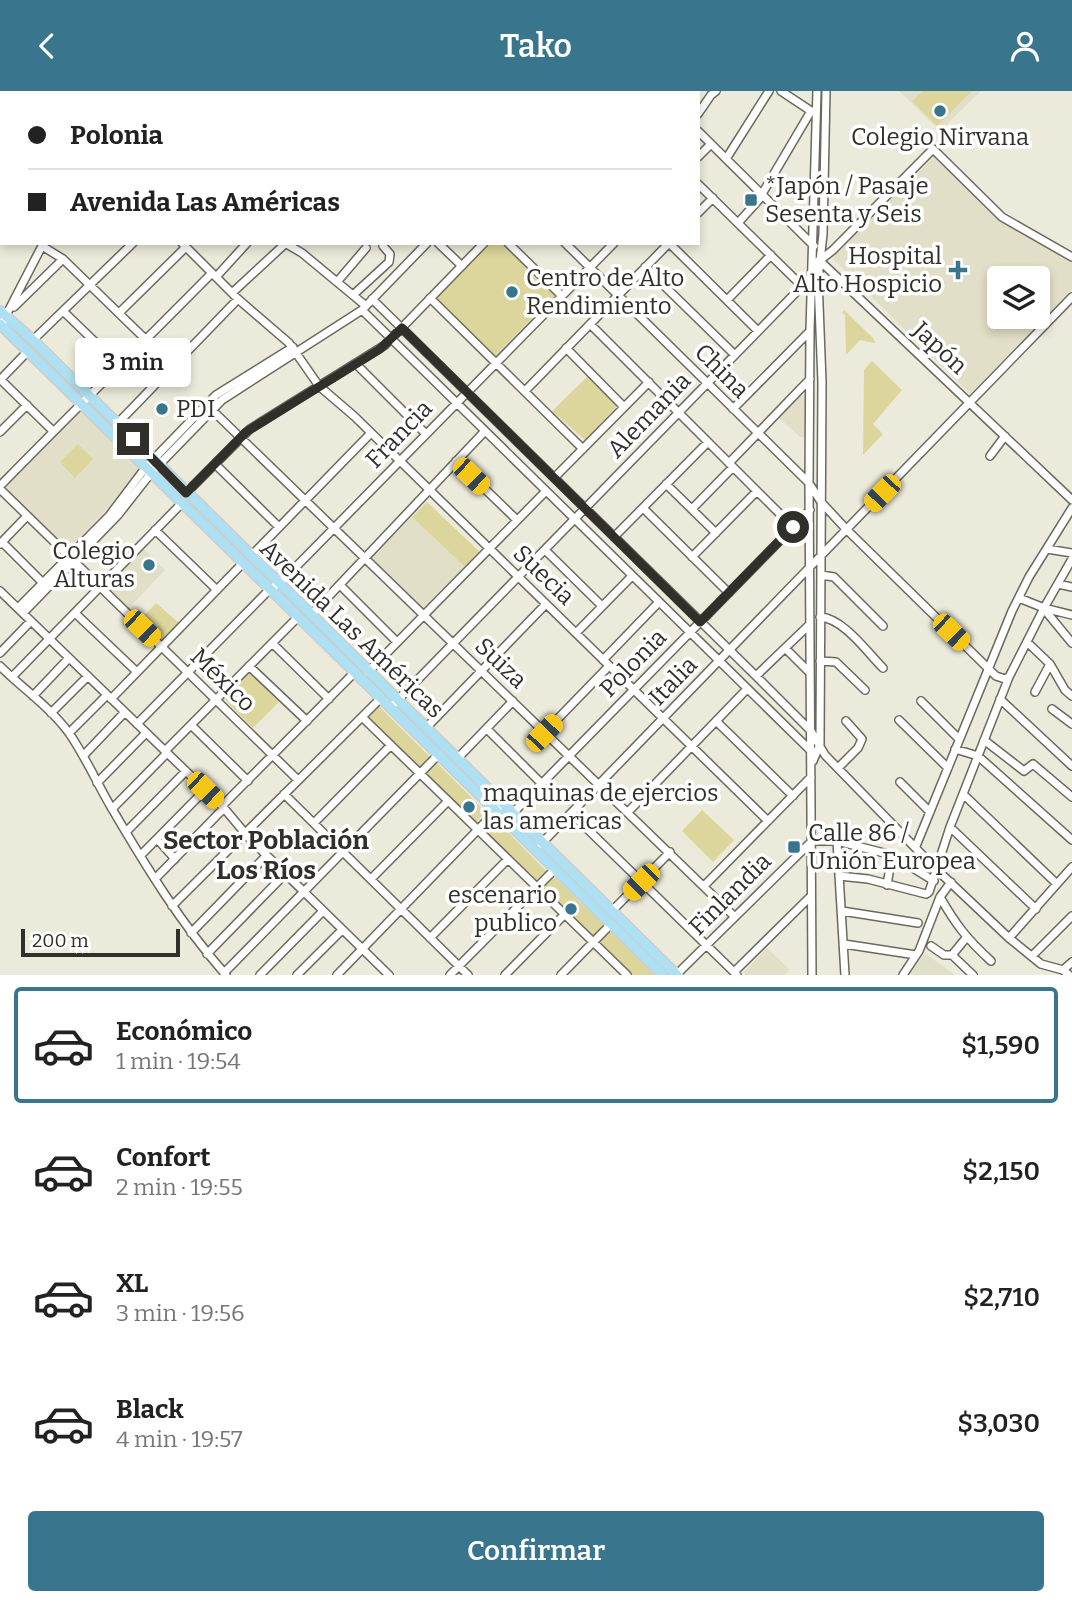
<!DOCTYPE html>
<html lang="es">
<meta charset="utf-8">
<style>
:root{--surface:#fff;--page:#f2f2f2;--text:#222;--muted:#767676;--line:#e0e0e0;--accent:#39768d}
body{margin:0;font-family:Bitter,serif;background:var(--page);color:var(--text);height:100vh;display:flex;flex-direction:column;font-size:26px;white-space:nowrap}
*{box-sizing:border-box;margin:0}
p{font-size:23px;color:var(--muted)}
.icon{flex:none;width:38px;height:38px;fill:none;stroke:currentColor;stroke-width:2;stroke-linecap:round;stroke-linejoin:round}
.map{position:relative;height:884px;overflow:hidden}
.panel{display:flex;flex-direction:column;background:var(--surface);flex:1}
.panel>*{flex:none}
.banner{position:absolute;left:0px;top:0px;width:700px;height:154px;box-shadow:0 4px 10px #0003;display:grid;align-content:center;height:154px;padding:0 28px;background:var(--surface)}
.tools{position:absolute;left:987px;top:175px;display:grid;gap:14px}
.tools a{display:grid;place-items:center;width:63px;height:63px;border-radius:7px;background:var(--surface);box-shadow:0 4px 10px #0003;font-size:35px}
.scale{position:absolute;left:21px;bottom:18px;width:159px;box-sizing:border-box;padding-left:7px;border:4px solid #302f2a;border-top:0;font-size:19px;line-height:24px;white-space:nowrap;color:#302f2a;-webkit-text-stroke:5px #fff;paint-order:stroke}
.end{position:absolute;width:32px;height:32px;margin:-16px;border:9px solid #302f2a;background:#fff;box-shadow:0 0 0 4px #fff}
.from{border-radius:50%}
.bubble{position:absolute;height:49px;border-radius:7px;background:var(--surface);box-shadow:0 4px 10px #0003;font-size:23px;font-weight:600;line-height:49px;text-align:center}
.car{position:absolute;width:21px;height:42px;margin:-21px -10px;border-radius:9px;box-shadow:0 0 5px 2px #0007;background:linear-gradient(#f5c518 24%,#345 0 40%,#f5c518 0 76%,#345 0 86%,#f5c518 0)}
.banner b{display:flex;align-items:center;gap:24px;height:66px;font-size:26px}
.banner b+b{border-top:2px solid var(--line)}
.banner i{width:18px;height:18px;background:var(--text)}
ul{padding:12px 0 0;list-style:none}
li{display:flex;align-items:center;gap:21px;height:116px;margin:0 14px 10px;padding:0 14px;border:4px solid transparent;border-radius:7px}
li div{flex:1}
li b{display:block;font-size:26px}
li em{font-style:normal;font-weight:600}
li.on{border-color:var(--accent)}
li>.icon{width:63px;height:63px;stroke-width:1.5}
.cta{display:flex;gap:14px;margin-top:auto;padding:14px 28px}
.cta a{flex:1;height:80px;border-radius:7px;background:var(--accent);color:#fff;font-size:28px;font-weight:600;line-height:80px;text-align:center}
header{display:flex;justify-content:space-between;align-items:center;height:91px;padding:0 28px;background:var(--accent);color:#fff;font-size:32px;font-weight:600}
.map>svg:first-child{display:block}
.built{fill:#e2dfc8;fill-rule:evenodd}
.green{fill:#dcd59c}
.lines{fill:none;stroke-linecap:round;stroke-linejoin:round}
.minor-casing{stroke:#6b695c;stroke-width:10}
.major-casing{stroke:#cdcdcc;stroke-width:12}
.minor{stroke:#fff;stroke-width:7}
.major{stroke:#aee0f3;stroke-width:9}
.route{stroke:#302f2a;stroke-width:9}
.poi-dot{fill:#39768d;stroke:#fff;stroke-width:2.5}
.labels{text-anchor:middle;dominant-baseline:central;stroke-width:7;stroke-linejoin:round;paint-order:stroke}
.poi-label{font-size:24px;fill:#302f2a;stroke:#fff;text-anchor:start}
.street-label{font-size:24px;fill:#302f2a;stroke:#fff}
.neighbourhood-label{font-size:26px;font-weight:bold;fill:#302f2a;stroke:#fff}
</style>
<header><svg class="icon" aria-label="back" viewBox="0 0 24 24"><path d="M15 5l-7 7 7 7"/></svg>Tako<svg class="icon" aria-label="person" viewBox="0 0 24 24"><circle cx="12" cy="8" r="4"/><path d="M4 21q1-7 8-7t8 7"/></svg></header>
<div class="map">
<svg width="1072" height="884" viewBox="0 0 1072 884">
<rect width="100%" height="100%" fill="#ecebdb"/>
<path class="built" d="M 899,0 L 981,0 L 940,40 Z
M 934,65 L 1003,130 L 1072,170 L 1072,198 L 970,303 L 832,167 ZM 999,187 L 1038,187 L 1038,226 L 999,226 Z
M 806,304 L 807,346 L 800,346 L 779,327 L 799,305 Z
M 78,316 L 140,376 L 108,417 L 70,457 L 66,457 L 2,396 Z
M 412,426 L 466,477 L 424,521 L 371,467 Z
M 144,458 L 165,479 L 129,517 L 107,495 Z
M 767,857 L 790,879 L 784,884 L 746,884 L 743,882 Z
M 925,862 L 955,884 L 910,884 Z"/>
<path class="green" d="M 923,0 L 972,0 L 937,35 L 912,10 Z
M 491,152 L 503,152 L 555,204 L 494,266 L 436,208 Z
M 844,219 L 874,248 L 875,252 L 860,249 L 846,264 L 845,224 L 842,222 Z
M 872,270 L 902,299 L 873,333 L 883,343 L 863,364 L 864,279 Z
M 588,285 L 617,315 L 585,349 L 552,320 Z
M 78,353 L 93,368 L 75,387 L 60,371 Z
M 427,411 L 481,462 L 466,477 L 412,426 Z
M 156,512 L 179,532 L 162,551 L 139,530 Z
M 250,582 L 279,611 L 253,637 L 224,608 Z
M 379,615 L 430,666 L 419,678 L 368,627 Z
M 435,670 L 486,721 L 474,733 L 423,682 Z
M 702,719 L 734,749 L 713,771 L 682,740 Z
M 495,728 L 546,780 L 534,791 L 483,740 Z
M 553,785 L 605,835 L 592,848 L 540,798 Z
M 610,840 L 656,884 L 631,884 L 598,853 Z"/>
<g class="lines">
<defs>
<path id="minor" d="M 658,0 L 659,2
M 781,0 L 811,20 L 816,20
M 5,2 L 6,0
M 31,2 L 32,0
M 59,2 L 66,2
M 86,2 L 86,0
M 106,2 L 107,0
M 131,2 L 132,0
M 161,2 L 161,0
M 183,2 L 184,0
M 573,2 L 574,0
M 630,2 L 632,0
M 0,13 L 2,9
M 698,23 L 711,4 L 716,0
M 0,35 L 2,36
M 698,40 L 814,155
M 698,66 L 711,53
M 726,68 L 769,0
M 698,93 L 802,195
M 762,103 L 811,20
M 698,122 L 713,107
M 0,126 L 2,122
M 738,132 L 763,104
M 182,152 L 238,208 L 289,252 L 319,295 L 354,325 L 768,730
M 285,152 L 302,162 L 366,215
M 438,152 L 462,175
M 508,152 L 562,205
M 565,152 L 809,392 L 821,411 L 847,439 L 996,585 L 1005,588 L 1009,586
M 42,155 L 63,168 L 173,275
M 819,169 L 1072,409
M 645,176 L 735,264
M 216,186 L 247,152
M 337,191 L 366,157
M 232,202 L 286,152
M 353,204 L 389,171 L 390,163 L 383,155
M 430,207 L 583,358
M 372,208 L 756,585 L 811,640 L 825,664 L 936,778 L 1009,847 L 1041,873 L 1063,879 L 1069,884
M 727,209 L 771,164
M 14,216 L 63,168
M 362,219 L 811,660
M 63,220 L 120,275
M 119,222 L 186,156
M 590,233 L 793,436
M 0,236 L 43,153
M 33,249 L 133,152
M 566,257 L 624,316
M 356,273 L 426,343
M 0,289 L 28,260
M 1,289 L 53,340
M 525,300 L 669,152 L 758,240
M 733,318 L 810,240
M 212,319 L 734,825
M 117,333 L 238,208
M 0,341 L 27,314
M 990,365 L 1005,345
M 456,370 L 517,429
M 729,372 L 810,288
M 215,373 L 279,436
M 554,387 L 649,291
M 666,393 L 716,442
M 0,395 C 70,323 142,253 212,182
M 0,398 L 298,689
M 186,402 L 250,338 L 385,254 L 484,152
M 643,417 L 729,502
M 692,418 L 733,376
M 155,439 L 217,499
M 614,446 L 708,351
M 2,451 L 43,492
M 0,453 L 27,425
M 1047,458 L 1072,462
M 545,459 L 602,515
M 251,465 L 371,342
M 692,466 L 757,400
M 821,484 L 834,486 L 883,535
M 1058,493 L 1072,496
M 340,494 L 397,551
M 0,500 L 224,717 L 249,747 L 389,884
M 1019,507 L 1044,517 L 1072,524
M 18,517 L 109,425 L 146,376 L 206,314 L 216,304 L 293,256
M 1044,518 L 1072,552
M 23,522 L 118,424 L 151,382 L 222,309 L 362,219 L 427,152
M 75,522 L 137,581
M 311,524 L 485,340
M 820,526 C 843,527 867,561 883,577
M 576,542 L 632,485
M 1027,551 L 1050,573 L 1065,599 L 1072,605
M 272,552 L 329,608
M 786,558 L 810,582
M 0,562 L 31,530
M 603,569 L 659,511
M 820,570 L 836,571 L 865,599
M 0,575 C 22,597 50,616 69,642 C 85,665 97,692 111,716 C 145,774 181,833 226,884
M 249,575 L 307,630
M 368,581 L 546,400
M 756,585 L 809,534
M 12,586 L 182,412
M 1035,601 L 1050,573
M 33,605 L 69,567
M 111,608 L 243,472
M 1000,608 L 1072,675
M 921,610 L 959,648
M 390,617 L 812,185 L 819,170 L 833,159 L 933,58 L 1002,126 L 1072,166
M 1052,618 L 1072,633
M 51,622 L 88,585
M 362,626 L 627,884
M 899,629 L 948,677
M 716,630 L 793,705
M 137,633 L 267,501 L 284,488 L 614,152
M 191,634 L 248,690
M 426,637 L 546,513
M 487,638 L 542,693
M 69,642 L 107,604
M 544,642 L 609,575
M 984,649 L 1024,680 L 1033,673 L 1072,706
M 955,658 L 978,665 L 1072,749
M 165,660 L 298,526
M 83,665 L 125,621
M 457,668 L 513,610
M 813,670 L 820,653 L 822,291 L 818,188 L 823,143 L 826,0
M 838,677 L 858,657 L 862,648 L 846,630
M 900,691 L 930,721
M 97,692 L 146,642
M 284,703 L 468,884
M 963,703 L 1057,793
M 222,715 L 354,582
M 112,718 L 167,662
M 628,721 L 747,598
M 513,722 L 810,419
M 571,722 L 737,884
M 314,732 L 391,654
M 950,736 L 1036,818
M 126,741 L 186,680
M 157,748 L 175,768
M 812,750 L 837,750 L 892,764 L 887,794
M 837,750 L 845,884
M 541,753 L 1072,206
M 916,755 L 1012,520 L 1029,486 L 1072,417
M 141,764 L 205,699
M 892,764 L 934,790
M 839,785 L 868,788 L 926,803 L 929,801 L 950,736 L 1009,586 L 1044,517 L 1072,468
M 155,788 L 224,717
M 371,788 L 448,710
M 704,795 L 811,686
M 940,806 C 956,834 967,848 991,870
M 172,815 L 381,607
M 612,820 L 670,761
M 842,820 L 918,832
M 191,842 L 266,765
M 430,847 L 508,768
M 1009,847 L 1072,776
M 844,853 L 916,864
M 931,855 L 944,864 L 952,864 L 966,847
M 207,863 L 285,783
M 952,864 L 973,884
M 1032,865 L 1072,825
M 1063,879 L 1072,871
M 734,881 L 811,805
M 224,882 L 438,664
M 260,884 L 323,820
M 297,884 L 342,839
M 337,884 L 498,718
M 450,884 L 555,778
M 505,884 L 565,823
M 561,884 L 611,833
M 676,884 L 812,750
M 812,884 L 809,392 L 810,240 L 817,0
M 903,884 L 919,860 L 940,806 L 951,791"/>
<path id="major" d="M 0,220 L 33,249 L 677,884
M 0,233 L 663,884"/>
</defs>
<use href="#minor" class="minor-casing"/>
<use href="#major" class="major-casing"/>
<use href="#minor" class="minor"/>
<use href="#major" class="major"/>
</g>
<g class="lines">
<path class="route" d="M 133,348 L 186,402 L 246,341 L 380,258 L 402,237 L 700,531 L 793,436"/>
</g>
<g class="poi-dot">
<circle cx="940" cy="20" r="7"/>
<rect x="744" y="102" width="14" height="14" rx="3.5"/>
<path d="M954.5 168.5h7v7h7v7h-7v7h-7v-7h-7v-7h7z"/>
<circle cx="512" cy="201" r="7"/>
<circle cx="162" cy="318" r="7"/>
<circle cx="149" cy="474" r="7"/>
<circle cx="469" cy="716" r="7"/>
<rect x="787" y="749" width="14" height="14" rx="3.5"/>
<circle cx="571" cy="818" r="7"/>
</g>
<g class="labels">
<g class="poi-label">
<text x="940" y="46" text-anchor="middle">Colegio Nirvana</text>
<text x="765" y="95">*Japón / Pasaje<tspan x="765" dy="28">Sesenta y Seis</tspan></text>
<text x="942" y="165" text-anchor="end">Hospital<tspan x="942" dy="28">Alto Hospicio</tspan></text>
<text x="526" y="187">Centro de Alto<tspan x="526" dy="28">Rendimiento</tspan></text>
<text x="176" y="318">PDI</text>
<text x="135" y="460" text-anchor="end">Colegio<tspan x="135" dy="28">Alturas</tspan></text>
<text x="483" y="702">maquinas de ejercios<tspan x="483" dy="28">las americas</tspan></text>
<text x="808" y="742">Calle 86 /<tspan x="808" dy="28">Unión Europea</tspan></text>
<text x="557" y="804" text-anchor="end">escenario<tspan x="557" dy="28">publico</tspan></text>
</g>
<g class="street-label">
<text transform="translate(940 257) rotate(43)">Japón</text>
<text transform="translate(722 280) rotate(45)">China</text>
<text transform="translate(649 324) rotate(-46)">Alemania</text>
<text transform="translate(399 343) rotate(-46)">Francia</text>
<text transform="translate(544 484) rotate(44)">Suecia</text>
<text transform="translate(352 538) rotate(44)">Avenida Las Américas</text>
<text transform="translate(501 572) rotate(44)">Suiza</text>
<text transform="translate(633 572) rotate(-46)">Polonia</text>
<text transform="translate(223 589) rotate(44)">México</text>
<text transform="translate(673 590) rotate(-46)">Italia</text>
<text transform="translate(730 803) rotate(-45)">Finlandia</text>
</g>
<g class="neighbourhood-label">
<text x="266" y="749">Sector Población<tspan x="266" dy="30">Los Ríos</tspan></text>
</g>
</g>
</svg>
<div class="tools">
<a><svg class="icon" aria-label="layers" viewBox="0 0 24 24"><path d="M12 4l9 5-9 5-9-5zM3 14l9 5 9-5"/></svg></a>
</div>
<div class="scale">200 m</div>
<i class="end from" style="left:793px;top:436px"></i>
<i class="end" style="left:133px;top:348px"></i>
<div class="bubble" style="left:75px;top:247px;width:116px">3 min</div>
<i class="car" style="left:471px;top:385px;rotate:134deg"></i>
<i class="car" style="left:882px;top:402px;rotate:224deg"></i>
<i class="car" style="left:142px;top:537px;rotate:134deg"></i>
<i class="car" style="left:951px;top:541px;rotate:134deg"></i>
<i class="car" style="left:544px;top:642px;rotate:44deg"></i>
<i class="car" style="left:205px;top:699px;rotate:134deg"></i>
<i class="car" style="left:641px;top:791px;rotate:225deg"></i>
<div class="banner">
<b><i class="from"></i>Polonia</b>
<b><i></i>Avenida Las Américas</b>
</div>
</div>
<section class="panel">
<ul>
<li class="on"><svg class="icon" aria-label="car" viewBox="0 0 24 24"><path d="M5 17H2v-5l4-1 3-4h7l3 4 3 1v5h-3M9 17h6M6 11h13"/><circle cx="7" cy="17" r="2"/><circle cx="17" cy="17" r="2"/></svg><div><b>Económico</b><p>1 min · 19:54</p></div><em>$1,590</em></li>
<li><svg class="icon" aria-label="car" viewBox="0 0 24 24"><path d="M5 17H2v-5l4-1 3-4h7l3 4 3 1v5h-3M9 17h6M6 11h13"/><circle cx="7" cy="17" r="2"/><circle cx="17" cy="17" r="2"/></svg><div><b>Confort</b><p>2 min · 19:55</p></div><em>$2,150</em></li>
<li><svg class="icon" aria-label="car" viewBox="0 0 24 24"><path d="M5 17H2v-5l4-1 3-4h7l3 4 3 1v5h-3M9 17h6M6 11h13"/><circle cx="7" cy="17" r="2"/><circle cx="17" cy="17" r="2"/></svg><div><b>XL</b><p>3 min · 19:56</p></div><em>$2,710</em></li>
<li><svg class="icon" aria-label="car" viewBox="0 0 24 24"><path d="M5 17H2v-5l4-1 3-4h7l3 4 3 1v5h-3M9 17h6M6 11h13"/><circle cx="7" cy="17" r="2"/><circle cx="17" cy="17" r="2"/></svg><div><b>Black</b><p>4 min · 19:57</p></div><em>$3,030</em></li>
</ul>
<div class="cta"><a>Confirmar</a></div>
</section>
